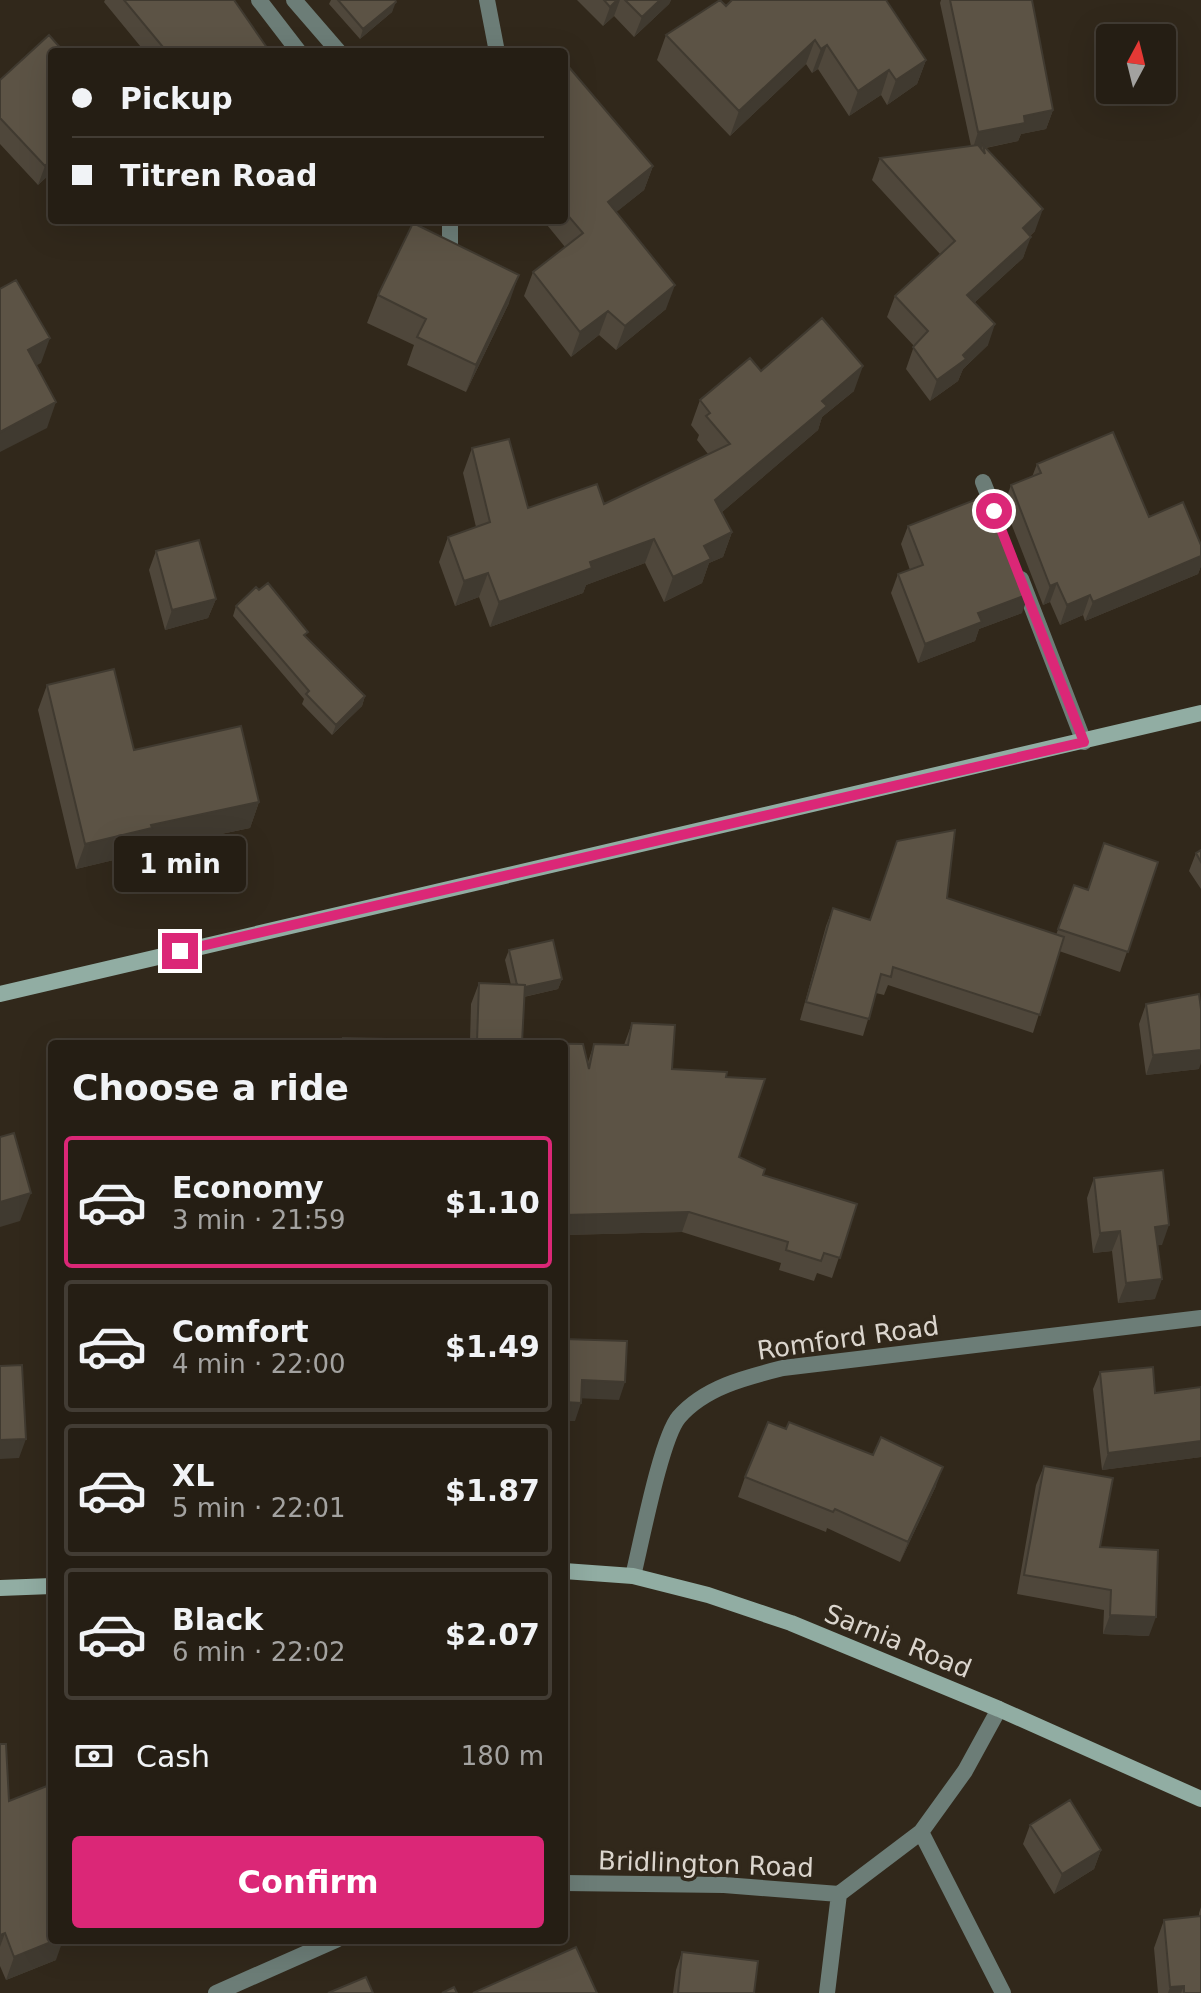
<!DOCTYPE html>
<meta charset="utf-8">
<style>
:root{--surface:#251e14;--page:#2d271d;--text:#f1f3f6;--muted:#a3a2a0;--line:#423c34;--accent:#db2777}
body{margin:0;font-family:"DejaVu Sans",sans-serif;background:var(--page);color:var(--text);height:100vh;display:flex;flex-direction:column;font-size:30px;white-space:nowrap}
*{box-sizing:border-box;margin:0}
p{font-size:26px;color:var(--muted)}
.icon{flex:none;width:44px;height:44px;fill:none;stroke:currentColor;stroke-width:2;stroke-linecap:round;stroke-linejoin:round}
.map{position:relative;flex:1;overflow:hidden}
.sheet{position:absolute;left:48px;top:1040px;width:520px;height:904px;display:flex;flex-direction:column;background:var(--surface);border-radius:8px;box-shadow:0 8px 32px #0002,0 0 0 2px var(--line)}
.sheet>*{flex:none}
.guide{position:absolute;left:48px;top:48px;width:520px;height:176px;border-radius:8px;box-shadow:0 8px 32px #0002,0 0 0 2px var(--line);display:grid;align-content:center;height:176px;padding:0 24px;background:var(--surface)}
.needle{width:52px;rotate:7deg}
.tools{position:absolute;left:1096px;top:24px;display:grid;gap:16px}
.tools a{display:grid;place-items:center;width:80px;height:80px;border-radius:8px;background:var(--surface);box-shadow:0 8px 32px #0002,0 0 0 2px var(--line);font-size:40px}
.end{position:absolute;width:36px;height:36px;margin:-18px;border:10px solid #db2777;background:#fff;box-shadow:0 0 0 4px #fff}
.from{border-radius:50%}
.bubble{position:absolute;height:56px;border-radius:8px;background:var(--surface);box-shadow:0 8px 32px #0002,0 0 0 2px var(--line);font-size:26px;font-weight:800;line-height:56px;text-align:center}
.guide b{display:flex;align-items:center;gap:28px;height:76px;font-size:30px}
.guide b+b{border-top:2px solid var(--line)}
.guide i{width:20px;height:20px;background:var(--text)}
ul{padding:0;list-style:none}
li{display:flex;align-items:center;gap:24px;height:132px;margin:0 16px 12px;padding:0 8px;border:4px solid var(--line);border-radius:8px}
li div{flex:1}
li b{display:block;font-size:30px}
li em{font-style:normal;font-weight:800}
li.current{border-color:var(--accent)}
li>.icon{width:72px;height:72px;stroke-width:1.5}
h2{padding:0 24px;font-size:36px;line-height:96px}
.pay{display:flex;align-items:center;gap:20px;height:88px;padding:0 24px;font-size:30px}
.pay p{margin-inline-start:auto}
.cta{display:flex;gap:16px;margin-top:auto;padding:16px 24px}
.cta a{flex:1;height:92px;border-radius:8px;background:var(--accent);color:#fff;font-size:32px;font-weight:800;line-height:92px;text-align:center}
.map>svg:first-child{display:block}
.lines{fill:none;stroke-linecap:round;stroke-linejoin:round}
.lane{stroke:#6c7d77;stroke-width:16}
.street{stroke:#6c7d77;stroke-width:16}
.secondary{stroke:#91ada3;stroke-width:16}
.wall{fill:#4f473b}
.shaded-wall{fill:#403a30}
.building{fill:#5c5345;stroke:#403a30;stroke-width:2}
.route{stroke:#db2777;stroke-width:10}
.labels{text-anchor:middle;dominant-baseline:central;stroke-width:7;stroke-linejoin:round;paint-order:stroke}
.street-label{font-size:26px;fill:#dbd5cd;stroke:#31281b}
</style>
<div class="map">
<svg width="1201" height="1993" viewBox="0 0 1201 1993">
<rect width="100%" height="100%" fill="#31281b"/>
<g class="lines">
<path class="lane" d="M 259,0 L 299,52
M 294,0 L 339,52
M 487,0 L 497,52
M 450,245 L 450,220
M 983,482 L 995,512
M 1021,579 L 1084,742"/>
<path class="street" d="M 633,1576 C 641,1544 661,1438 679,1417 C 705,1387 747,1377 783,1368 L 1201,1318
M 921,1832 L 1003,1993
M 564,1883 L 724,1885 L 839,1894 L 921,1832 L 965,1771 L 999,1709
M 216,1993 L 336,1940
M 827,1993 L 839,1894"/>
<path class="secondary" d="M 0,994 L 1201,713
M 564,1571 L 633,1576 L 708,1595 L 791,1623 L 999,1709 L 1201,1799
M 0,1588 L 52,1586"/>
</g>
<path class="wall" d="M 105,0 L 234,0 L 270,52 L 145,52 L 104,2 Z
M 331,0 L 395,0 L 392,12 L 360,39 L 329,4 Z
M 577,0 L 671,0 L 669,4 L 634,37 L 614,16 L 603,26 Z
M 941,0 L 1032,0 L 1053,110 L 1046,129 L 1021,134 L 1018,141 L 986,148 L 1035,231 L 1030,236 L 1023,258 L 974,303 L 988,345 L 963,369 L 958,381 L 930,401 L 906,369 L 914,346 L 887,317 L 895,296 L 940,254 L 872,180 L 880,158 L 971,146 L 940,3 Z
M 726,6 L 926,60 L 917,84 L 887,105 L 881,95 L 849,116 L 818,69 L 812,73 L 806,64 L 730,136 L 657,60 L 666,35 Z
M 564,69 L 653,166 L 644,190 L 616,212 L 666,309 L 616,350 L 599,335 L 571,357 L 524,296 L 533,272 L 565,247 L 543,220 L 564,220 Z
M 0,80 L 52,172 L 38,185 L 0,144 Z
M 378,295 L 509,303 L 466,392 L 407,365 L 414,345 L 367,323 Z
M 761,371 L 854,391 L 822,417 L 818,430 L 722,512 L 732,532 L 723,557 L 709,563 L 702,583 L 664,602 L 645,563 L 586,585 L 583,593 L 490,627 L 479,597 L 455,606 L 439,562 L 448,537 L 476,527 L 463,473 L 472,448 L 528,508 L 604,504 L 708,454 L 697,440 L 699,435 L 691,425 L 700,400 Z
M 1037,464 L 1149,517 L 1201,556 L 1201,566 L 1198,574 L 1085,621 L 1083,615 L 1060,625 L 1050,602 L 1043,605 L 1004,505 L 1011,485 L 1032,477 Z
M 908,526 L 1022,613 L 979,629 L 975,641 L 918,663 L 891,593 L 898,574 L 910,570 L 901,544 Z
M 156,551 L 216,599 L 208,618 L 165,630 L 149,570 Z
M 236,606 L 365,696 L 362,706 L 332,735 L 302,704 L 304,699 L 233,616 Z
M 47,685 L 134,750 L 259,802 L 250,828 L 144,850 L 143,853 L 76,869 L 38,710 Z
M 1201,850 L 1201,889 L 1189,871 L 1196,853 Z
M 1158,862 L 1120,972 L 1059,951 L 1033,1033 L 888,985 L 884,995 L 876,993 L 863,1036 L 800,1020 L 826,926 L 833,908 L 870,920 L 947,898 L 1056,935 L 1074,885 L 1087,890 Z
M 553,940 L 562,979 L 558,989 L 524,997 L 522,1043 L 583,1044 L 588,1062 L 594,1044 L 624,1045 L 632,1023 L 675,1025 L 672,1069 L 727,1072 L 726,1077 L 765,1079 L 739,1157 L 765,1169 L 763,1175 L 857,1204 L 832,1278 L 817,1273 L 814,1281 L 779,1270 L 781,1263 L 682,1232 L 564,1235 L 564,1044 L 341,1044 L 343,1038 L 470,1041 L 471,1004 L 479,983 L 511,985 L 505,960 L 509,950 Z
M 1146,1004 L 1199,1069 L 1146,1075 L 1139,1024 Z
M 1094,1178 L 1162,1245 L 1158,1245 L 1155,1299 L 1118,1303 L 1112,1251 L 1093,1253 L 1087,1198 Z
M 1100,1372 L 1155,1393 L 1201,1387 L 1201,1457 L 1102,1470 L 1093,1389 Z
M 1044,1466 L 1100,1547 L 1149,1636 L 1103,1634 L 1104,1610 L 1017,1594 L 1036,1485 Z
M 745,1477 L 936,1486 L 900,1562 L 827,1528 L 826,1532 L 738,1497 Z
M 0,1744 L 9,1801 L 56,1960 L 6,1980 L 0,1966 Z
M 1030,1825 L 1101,1850 L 1094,1869 L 1054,1894 L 1023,1844 Z
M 1201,1907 L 1201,1993 L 1158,1993 L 1154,1948 L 1164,1920 L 1199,1917 L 1199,1913 Z
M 682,1952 L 754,1993 L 673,1993 L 676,1970 Z"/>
<path class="shaded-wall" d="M 617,0 L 620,0 L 614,16 L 603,26 L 610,7 Z
M 660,0 L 671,0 L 669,4 L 634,37 L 642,17 Z
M 396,2 L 392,12 L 360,39 L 363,29 Z
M 815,40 L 806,64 L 730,136 L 739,111 Z
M 827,45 L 818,69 L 812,73 L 821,49 Z
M 926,60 L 917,84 L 887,105 L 896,80 Z
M 889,70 L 881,95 L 849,116 L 858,91 Z
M 1053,110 L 1046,129 L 1021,134 L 1018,141 L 984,148 L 983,145 L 981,149 L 972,151 L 978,132 L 1024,116 Z
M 52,159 L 52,172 L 38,185 L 45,166 Z
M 653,166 L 644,190 L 599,226 L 608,202 Z
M 1043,209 L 1035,231 L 1015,249 L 1023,228 Z
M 1031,237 L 1023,258 L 959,317 L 967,295 Z
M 519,275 L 509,303 L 466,392 L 476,365 Z
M 675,285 L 666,309 L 616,350 L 625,326 Z
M 608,311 L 599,335 L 571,357 L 580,332 Z
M 995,324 L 988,345 L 963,369 L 958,381 L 930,401 L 937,380 Z
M 50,338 L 41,363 L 19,375 L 28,350 Z
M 863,366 L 854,391 L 822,417 L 818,430 L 707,525 L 715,500 L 822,401 Z
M 56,402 L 47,428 L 0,452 L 0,432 Z
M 732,532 L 723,557 L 709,563 L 702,583 L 664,602 L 673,577 L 704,546 Z
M 654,539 L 645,563 L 586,585 L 583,593 L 490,627 L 499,602 L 590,562 Z
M 1201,556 L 1201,566 L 1198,574 L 1085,621 L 1093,602 Z
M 488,573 L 479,597 L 455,606 L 464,581 Z
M 1057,583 L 1050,602 L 1043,605 L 1050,586 Z
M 1029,594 L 1022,613 L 979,629 L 975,641 L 918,663 L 925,644 L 978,613 Z
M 1090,595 L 1083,615 L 1060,625 L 1067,605 Z
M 216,599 L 208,618 L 165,630 L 172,610 Z
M 365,696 L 362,706 L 332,735 L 336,725 Z
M 259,802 L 250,828 L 144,850 L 143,853 L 76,869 L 85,844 L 151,825 Z
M 562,979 L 558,989 L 514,999 L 518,989 Z
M 1201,1050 L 1201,1063 L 1199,1069 L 1146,1075 L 1153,1055 Z
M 31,1193 L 20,1221 L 0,1227 L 0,1202 Z
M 689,1212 L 682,1232 L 564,1235 L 564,1215 Z
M 1169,1225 L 1162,1245 L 1148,1246 L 1155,1227 Z
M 1120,1231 L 1112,1251 L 1093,1253 L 1100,1233 Z
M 1162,1279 L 1155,1299 L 1118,1303 L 1126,1283 Z
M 582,1380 L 625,1382 L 619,1400 L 575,1398 Z
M 564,1402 L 581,1403 L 575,1421 L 564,1421 Z
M 26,1439 L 19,1458 L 0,1459 L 0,1440 Z
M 1201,1441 L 1201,1457 L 1102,1470 L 1108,1453 Z
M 943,1467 L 936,1486 L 900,1562 L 908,1542 Z
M 1110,1615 L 1156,1617 L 1149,1636 L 1103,1634 Z
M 1101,1850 L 1094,1869 L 1054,1894 L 1062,1874 Z
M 5,1933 L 0,1947 L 0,1935 Z
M 56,1940 L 63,1940 L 56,1960 L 6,1980 L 14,1957 Z
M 1184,1986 L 1181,1993 L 1168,1993 L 1170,1987 Z"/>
<path class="building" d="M 124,0 L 234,0 L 270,52 L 167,52 Z
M 338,0 L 395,0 L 396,2 L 363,29 Z
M 604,0 L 617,0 L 610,7 Z
M 625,0 L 660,0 L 642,17 Z
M 720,0 L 726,6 L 732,0 L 886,0 L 926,60 L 896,80 L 889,70 L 858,91 L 827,45 L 821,49 L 815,40 L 739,111 L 666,35 Z
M 950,0 L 1032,0 L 1053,110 L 1024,116 L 1025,123 L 978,132 Z
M 49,35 L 64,52 L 52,52 L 52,159 L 45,166 L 0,118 L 0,80 Z
M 568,66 L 653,166 L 608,202 L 675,285 L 625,326 L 608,311 L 580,332 L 533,272 L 583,233 L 564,211 L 564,69 Z
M 978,145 L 985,154 L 983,145 L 1043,209 L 1023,228 L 1031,237 L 967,295 L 995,324 L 963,355 L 966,359 L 937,380 L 913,347 L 928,331 L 895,296 L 955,241 L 880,158 Z
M 413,223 L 519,275 L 476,365 L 417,337 L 426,319 L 378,295 Z
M 16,280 L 50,338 L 28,350 L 56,402 L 0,432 L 0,289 Z
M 822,318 L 863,366 L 822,401 L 827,406 L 715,500 L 732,532 L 704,546 L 711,559 L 673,577 L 654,539 L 590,562 L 592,568 L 499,602 L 488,573 L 464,581 L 448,537 L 490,522 L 472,448 L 509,439 L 528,508 L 597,484 L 604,504 L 730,444 L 706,416 L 710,413 L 700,400 L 750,358 L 761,371 Z
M 1113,432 L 1149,517 L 1183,502 L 1201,545 L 1201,556 L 1093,602 L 1090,595 L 1067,605 L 1057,583 L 1050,586 L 1011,485 L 1041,473 L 1037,464 Z
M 990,494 L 1029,594 L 978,613 L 982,622 L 925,644 L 898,574 L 923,565 L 908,526 Z
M 199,540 L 216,599 L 172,610 L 156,551 Z
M 268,583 L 308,632 L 304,635 L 365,696 L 336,725 L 306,694 L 309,691 L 236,606 L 256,587 L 259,590 Z
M 114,669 L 134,750 L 241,726 L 259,802 L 151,825 L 152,828 L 85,844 L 47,685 Z
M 955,830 L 947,898 L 1064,937 L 1040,1015 L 893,967 L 891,977 L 881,974 L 869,1019 L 806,1002 L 833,908 L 870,920 L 897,841 Z
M 1104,843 L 1158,862 L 1128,952 L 1058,929 L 1074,885 L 1088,890 Z
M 1201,850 L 1201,862 L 1196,853 Z
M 553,940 L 562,979 L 525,987 L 525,985 L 517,985 L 509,950 Z
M 479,983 L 525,985 L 522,1043 L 583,1044 L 589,1069 L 594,1044 L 628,1045 L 632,1023 L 675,1025 L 672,1069 L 727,1072 L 726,1077 L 765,1079 L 739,1157 L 765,1169 L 763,1175 L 857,1204 L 840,1258 L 824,1253 L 821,1261 L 786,1250 L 788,1242 L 689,1212 L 564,1215 L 564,1044 L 343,1044 L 343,1038 L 477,1041 Z
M 1199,994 L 1201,1009 L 1201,1050 L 1153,1055 L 1146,1004 Z
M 14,1133 L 31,1193 L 0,1202 L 0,1137 Z
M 1163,1170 L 1169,1225 L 1155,1227 L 1162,1279 L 1126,1283 L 1120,1231 L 1100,1233 L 1094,1178 Z
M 564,1339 L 627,1341 L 625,1382 L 582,1380 L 581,1403 L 564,1402 Z
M 22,1365 L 26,1439 L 0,1440 L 0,1366 Z
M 1153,1367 L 1155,1393 L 1201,1387 L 1201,1441 L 1108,1453 L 1100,1372 Z
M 768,1422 L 786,1429 L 789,1422 L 873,1455 L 881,1437 L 943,1467 L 908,1542 L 835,1509 L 833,1512 L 745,1477 Z
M 1044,1466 L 1113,1478 L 1100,1547 L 1158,1550 L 1156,1617 L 1110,1615 L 1111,1590 L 1024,1575 Z
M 0,1744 L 6,1744 L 9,1801 L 52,1784 L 52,1940 L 56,1940 L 14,1957 L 5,1933 L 0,1935 Z
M 1070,1800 L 1101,1850 L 1062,1874 L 1030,1825 Z
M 1201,1916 L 1201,1993 L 1184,1993 L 1184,1986 L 1170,1987 L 1164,1920 Z
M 576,1947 L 597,1993 L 473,1993 Z
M 682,1952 L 758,1961 L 754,1993 L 678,1993 Z
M 366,1977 L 373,1993 L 328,1993 Z
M 454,1987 L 457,1993 L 442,1993 Z"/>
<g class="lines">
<path class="route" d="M 180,951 L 1084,742 L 994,511"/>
</g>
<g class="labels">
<g class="street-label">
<text transform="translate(848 1338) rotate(-8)">Romford Road</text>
<text transform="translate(898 1641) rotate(22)">Sarnia Road</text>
<text transform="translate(706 1864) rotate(2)">Bridlington Road</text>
</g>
</g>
</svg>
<div class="tools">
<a><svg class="needle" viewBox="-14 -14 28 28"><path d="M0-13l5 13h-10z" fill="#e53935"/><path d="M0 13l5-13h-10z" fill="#a3a2a0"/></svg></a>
</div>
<i class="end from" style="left:994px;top:511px"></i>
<i class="end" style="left:180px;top:951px"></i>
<div class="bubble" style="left:114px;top:836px;width:132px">1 min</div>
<div class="guide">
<b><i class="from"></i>Pickup</b>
<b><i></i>Titren Road</b>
</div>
<section class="sheet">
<h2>Choose a ride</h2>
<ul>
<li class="current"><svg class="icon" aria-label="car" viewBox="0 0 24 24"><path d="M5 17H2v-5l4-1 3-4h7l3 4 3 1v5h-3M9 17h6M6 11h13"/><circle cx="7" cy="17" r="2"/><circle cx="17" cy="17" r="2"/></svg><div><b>Economy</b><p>3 min · 21:59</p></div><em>$1.10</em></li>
<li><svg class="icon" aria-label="car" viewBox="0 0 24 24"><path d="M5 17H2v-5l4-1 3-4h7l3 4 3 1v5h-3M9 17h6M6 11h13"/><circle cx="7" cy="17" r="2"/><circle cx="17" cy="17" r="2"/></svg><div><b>Comfort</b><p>4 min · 22:00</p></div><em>$1.49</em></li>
<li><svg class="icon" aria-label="car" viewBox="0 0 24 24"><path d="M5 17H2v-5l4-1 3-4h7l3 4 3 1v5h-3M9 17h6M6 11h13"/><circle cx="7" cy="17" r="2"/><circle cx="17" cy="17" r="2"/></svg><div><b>XL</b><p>5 min · 22:01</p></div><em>$1.87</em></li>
<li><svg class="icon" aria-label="car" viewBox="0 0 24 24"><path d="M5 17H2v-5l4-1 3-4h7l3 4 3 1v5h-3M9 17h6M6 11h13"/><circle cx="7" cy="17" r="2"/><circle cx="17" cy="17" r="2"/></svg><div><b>Black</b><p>6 min · 22:02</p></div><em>$2.07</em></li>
</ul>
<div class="pay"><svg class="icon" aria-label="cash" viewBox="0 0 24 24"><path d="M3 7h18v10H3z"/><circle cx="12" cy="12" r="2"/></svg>Cash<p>180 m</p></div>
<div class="cta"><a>Confirm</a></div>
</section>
</div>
